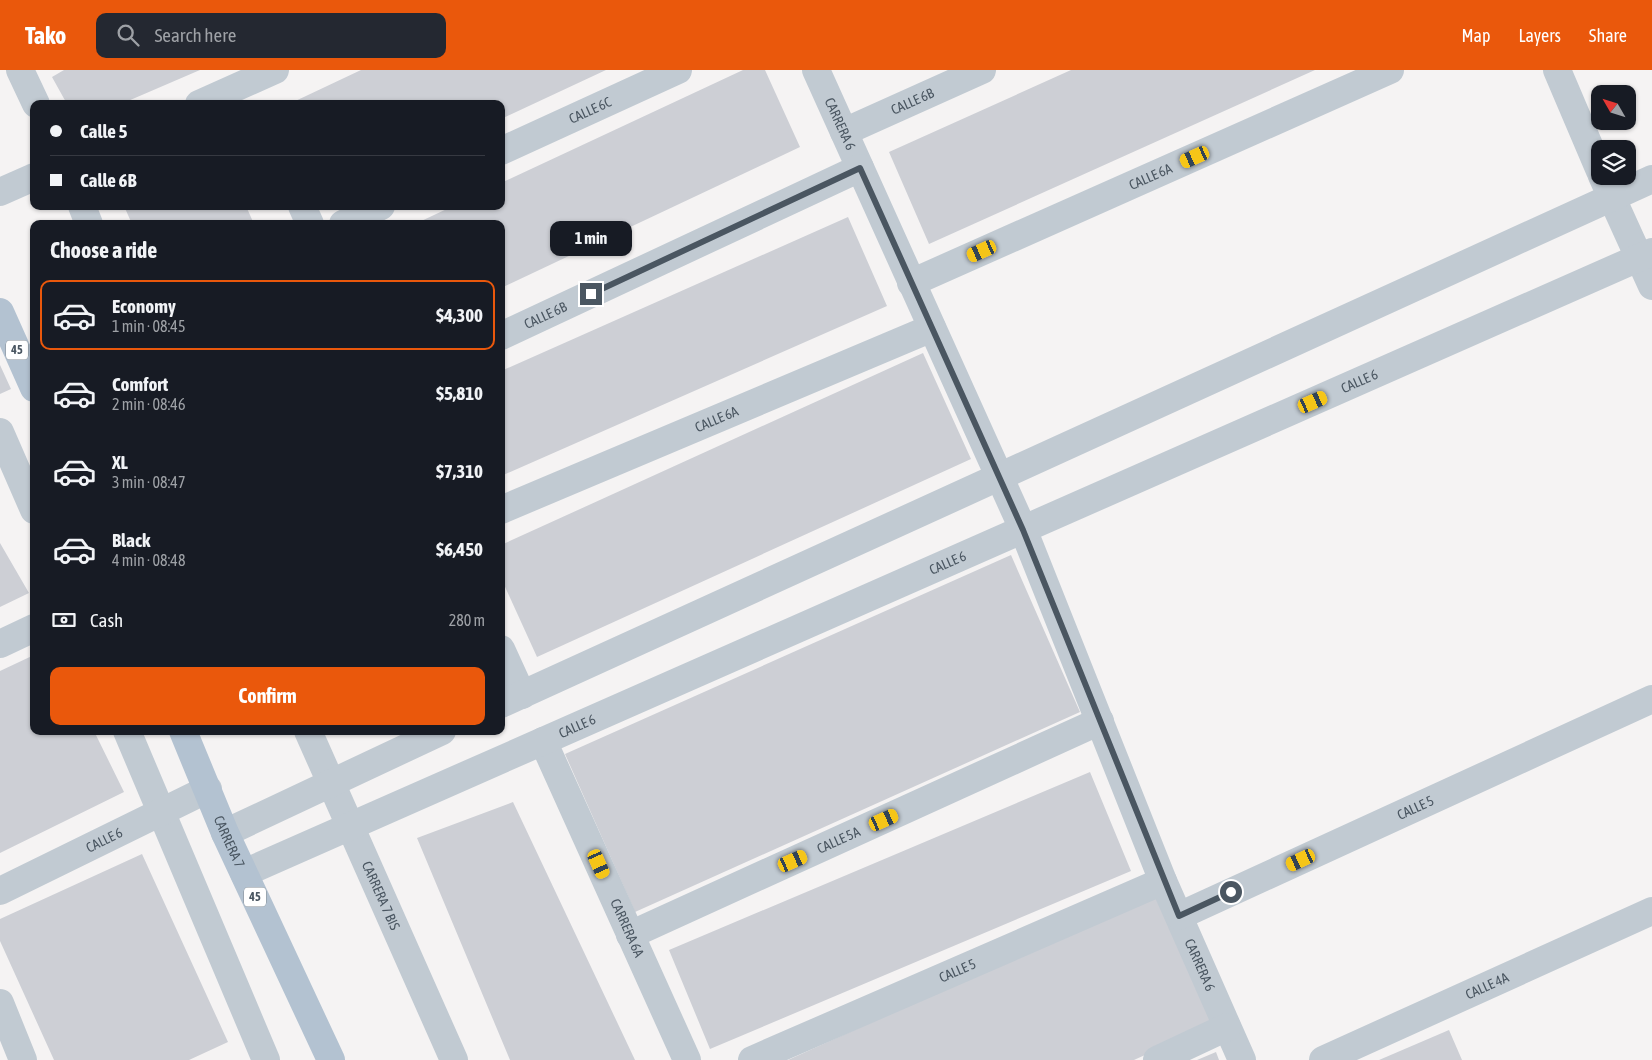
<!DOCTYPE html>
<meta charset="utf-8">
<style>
:root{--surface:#171b24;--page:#242831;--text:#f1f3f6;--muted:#9ea1a6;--line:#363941;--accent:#ea580c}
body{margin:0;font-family:"Asap Condensed",sans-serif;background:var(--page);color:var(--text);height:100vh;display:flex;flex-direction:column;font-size:19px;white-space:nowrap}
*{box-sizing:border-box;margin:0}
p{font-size:16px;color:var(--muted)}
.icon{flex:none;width:28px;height:28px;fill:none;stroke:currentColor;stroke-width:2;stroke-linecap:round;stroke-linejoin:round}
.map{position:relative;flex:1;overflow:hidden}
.side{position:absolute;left:30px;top:150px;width:475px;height:515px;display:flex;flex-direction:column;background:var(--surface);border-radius:10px;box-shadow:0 1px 4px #0004}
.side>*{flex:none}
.banner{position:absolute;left:30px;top:30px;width:475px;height:110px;border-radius:10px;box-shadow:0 1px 4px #0004;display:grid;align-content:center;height:110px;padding:0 20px;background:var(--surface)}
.needle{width:32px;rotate:309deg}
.fabs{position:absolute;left:1591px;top:15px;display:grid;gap:10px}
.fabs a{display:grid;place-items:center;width:45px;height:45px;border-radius:10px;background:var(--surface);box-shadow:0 1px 4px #0004;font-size:25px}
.end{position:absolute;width:22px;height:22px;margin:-11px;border:6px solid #4a5661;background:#fff;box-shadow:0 0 0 2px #fff}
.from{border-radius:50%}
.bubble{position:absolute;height:35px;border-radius:10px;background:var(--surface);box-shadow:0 1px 4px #0004;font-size:16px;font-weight:700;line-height:35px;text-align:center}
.car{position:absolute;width:15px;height:30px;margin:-15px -8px;border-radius:6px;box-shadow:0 0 4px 1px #0007;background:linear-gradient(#f5c518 24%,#345 0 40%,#f5c518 0 76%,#345 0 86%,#f5c518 0)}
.banner b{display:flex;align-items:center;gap:18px;height:48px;font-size:19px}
.banner b+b{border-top:1px solid var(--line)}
.banner i{width:12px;height:12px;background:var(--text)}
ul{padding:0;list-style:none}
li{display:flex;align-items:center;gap:15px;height:70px;margin:0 10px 8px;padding:0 10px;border:2px solid transparent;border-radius:10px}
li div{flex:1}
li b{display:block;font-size:19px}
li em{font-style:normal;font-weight:700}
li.active{border-color:var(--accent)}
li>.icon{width:45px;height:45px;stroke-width:1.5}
h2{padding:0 20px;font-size:22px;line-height:60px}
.pay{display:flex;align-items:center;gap:12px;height:55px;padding:0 20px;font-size:19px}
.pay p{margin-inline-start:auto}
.primary-button{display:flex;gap:10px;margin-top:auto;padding:10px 20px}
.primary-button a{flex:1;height:58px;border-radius:10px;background:var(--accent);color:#fff;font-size:20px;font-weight:700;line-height:58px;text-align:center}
header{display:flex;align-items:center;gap:30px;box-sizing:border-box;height:70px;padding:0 25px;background:var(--accent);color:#fff}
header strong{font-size:24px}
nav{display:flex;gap:28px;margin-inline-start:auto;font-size:18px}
.search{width:350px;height:45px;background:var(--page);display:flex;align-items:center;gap:12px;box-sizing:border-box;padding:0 18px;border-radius:10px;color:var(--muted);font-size:19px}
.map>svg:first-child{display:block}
.building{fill:#cdcfd5}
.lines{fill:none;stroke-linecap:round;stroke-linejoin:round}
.minor{stroke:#c1cad2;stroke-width:28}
.major{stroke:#b3c2d1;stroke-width:28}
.route{stroke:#4a5661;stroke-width:6}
.labels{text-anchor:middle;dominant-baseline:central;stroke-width:5;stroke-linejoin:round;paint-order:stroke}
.shield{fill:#fff;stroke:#808990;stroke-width:1}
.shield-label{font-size:12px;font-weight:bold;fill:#4a5661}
.street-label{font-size:14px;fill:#4a5661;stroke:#fff}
</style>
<header>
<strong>Tako</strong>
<div class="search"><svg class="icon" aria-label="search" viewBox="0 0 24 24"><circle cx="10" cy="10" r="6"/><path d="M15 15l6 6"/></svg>Search here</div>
<nav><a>Map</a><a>Layers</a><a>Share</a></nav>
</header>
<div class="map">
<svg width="1652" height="990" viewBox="0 0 1652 990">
<rect width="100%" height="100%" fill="#f5f3f3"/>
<path class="building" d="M 64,0 L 200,0 L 121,34 L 67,34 L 52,7 Z
M 361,0 L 606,0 L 501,49 L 501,34 L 289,34 Z
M 743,0 L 765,0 L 800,77 L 501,218 L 501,154 L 415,154 L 453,136 L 501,136 L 501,113 Z
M 1071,0 L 1315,0 L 929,174 L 889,82 Z
M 124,136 L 246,136 L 254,154 L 132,154 Z
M 848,147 L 887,236 L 501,406 L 501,301 Z
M 923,283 L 971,389 L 537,587 L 501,508 L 501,475 Z
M 0,295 L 11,319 L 0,324 Z
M 0,473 L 29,523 L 0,537 Z
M 1011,485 L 1080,642 L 635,842 L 565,684 Z
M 34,585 L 34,661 L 94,661 L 124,722 L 0,783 L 0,601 Z
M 1090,702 L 1131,801 L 710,979 L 669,880 Z
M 513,732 L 635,990 L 510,990 L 417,768 Z
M 142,784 L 228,972 L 189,990 L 54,990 L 0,871 L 0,849 Z
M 1155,824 L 1213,954 L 1134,990 L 788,990 Z
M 1449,960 L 1462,990 L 1379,990 Z
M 1216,982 L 1219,990 L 1197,990 Z"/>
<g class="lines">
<g class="minor">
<path d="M 20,0 L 36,34"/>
<path id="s1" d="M 816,0 L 1023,459 L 1163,811 L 1242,990"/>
<path d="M 1557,0 L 1600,101"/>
<path d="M 199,34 L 275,0"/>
<path id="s2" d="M 844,62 L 982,0"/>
<path id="s3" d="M 501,81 L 678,0"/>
<path d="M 1602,106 L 1652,216"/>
<path d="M 0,122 L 34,107"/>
<path d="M 82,136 L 89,154"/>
<path d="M 302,136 L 310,154"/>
<path d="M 343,154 L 381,136"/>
<path id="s4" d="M 911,213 L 1390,0"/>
<path id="s5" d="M 501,266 L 860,98"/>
<path d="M 0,362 L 34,440"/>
<path id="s6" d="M 501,440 L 932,258"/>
<path d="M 0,574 L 34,558"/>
<path d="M 501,579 L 522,625"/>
<path d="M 501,634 L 1652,109"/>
<path d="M 127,661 L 266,990"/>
<path id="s7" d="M 308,661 L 454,990"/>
<path id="s8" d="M 543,671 L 687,990"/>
<path d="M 225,763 L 442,661"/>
<path id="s9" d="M 244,803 L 1652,182"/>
<path id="s10" d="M 0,821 L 208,719"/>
<path id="s11" d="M 1179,846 L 1652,629"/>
<path id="s12" d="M 630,865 L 1100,651"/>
<path d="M 0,933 L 23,990"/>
<path id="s13" d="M 752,990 L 1163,811"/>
<path d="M 1157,990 L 1227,957"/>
<path id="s14" d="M 1323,990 L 1652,841"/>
</g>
<g class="major">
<path d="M 0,242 L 34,318"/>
<path id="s15" d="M 183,661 L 225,763 L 331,990"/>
</g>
</g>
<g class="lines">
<path class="route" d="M 591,224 L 860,98 L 1023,460 L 1179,846 L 1231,822"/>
</g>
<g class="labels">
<g class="shield">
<rect x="6" y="270.5" width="22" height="19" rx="4"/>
<rect x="244" y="817.5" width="22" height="19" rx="4"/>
</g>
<g class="shield-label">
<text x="17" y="280">45</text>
<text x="255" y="827">45</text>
</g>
<g class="street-label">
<text stroke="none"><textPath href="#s2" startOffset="75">CALLE 6B</textPath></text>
<text stroke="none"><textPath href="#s3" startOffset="98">CALLE 6C</textPath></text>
<text stroke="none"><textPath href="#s1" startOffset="59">CARRERA 6</textPath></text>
<text stroke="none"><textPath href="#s4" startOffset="262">CALLE 6A</textPath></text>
<text stroke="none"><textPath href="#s5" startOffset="49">CALLE 6B</textPath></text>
<text stroke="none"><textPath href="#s9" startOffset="1219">CALLE 6</textPath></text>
<text stroke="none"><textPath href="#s6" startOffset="234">CALLE 6A</textPath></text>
<text stroke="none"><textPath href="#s9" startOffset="769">CALLE 6</textPath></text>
<text stroke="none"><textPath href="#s9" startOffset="364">CALLE 6</textPath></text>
<text stroke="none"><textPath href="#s11" startOffset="260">CALLE 5</textPath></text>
<text stroke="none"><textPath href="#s12" startOffset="229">CALLE 5A</textPath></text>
<text stroke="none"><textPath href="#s10" startOffset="116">CALLE 6</textPath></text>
<text stroke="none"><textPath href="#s15" startOffset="120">CARRERA 7</textPath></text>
<text stroke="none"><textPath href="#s7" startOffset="180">CARRERA 7 BIS</textPath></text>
<text stroke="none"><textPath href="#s8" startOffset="205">CARRERA 6A</textPath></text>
<text stroke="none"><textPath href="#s1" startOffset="974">CARRERA 6</textPath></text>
<text stroke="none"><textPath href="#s13" startOffset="224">CALLE 5</textPath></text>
<text stroke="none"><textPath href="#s14" startOffset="180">CALLE 4A</textPath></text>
</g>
</g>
</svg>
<div class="fabs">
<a><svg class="needle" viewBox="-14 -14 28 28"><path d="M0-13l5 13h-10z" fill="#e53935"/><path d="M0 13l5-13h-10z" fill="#9ea1a6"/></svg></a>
<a><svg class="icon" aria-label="layers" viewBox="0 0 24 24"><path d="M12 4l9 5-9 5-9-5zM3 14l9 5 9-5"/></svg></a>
</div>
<i class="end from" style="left:1231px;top:822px"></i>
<i class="end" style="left:591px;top:224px"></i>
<div class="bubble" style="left:550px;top:151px;width:82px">1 min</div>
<i class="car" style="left:1195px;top:87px;rotate:246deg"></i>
<i class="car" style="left:982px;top:181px;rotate:246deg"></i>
<i class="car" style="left:1313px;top:332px;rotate:66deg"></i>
<i class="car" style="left:884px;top:750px;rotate:66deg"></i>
<i class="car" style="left:1301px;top:790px;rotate:245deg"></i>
<i class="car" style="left:793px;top:791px;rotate:66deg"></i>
<i class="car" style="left:599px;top:794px;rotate:156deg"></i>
<div class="banner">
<b><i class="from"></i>Calle 5</b>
<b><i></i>Calle 6B</b>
</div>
<section class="side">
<h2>Choose a ride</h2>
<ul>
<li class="active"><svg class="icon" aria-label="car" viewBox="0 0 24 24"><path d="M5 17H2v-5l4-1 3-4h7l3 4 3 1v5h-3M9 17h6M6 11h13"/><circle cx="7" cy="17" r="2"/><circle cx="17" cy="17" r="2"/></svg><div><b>Economy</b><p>1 min · 08:45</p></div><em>$4,300</em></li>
<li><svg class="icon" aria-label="car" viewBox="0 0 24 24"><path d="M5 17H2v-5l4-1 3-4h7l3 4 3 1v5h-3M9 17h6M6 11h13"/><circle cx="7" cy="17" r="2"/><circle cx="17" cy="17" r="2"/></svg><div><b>Comfort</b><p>2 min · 08:46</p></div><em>$5,810</em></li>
<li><svg class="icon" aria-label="car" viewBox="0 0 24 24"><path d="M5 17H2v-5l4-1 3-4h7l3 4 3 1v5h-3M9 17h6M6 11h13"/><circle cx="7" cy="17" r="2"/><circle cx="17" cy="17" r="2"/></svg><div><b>XL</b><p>3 min · 08:47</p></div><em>$7,310</em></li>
<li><svg class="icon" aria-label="car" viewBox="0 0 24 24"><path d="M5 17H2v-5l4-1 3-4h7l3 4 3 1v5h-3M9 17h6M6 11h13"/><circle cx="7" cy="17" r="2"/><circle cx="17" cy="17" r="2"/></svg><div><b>Black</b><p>4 min · 08:48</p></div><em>$6,450</em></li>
</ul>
<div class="pay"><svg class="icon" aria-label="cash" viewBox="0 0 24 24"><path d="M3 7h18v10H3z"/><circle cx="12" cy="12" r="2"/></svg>Cash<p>280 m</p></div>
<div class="primary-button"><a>Confirm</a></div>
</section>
</div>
